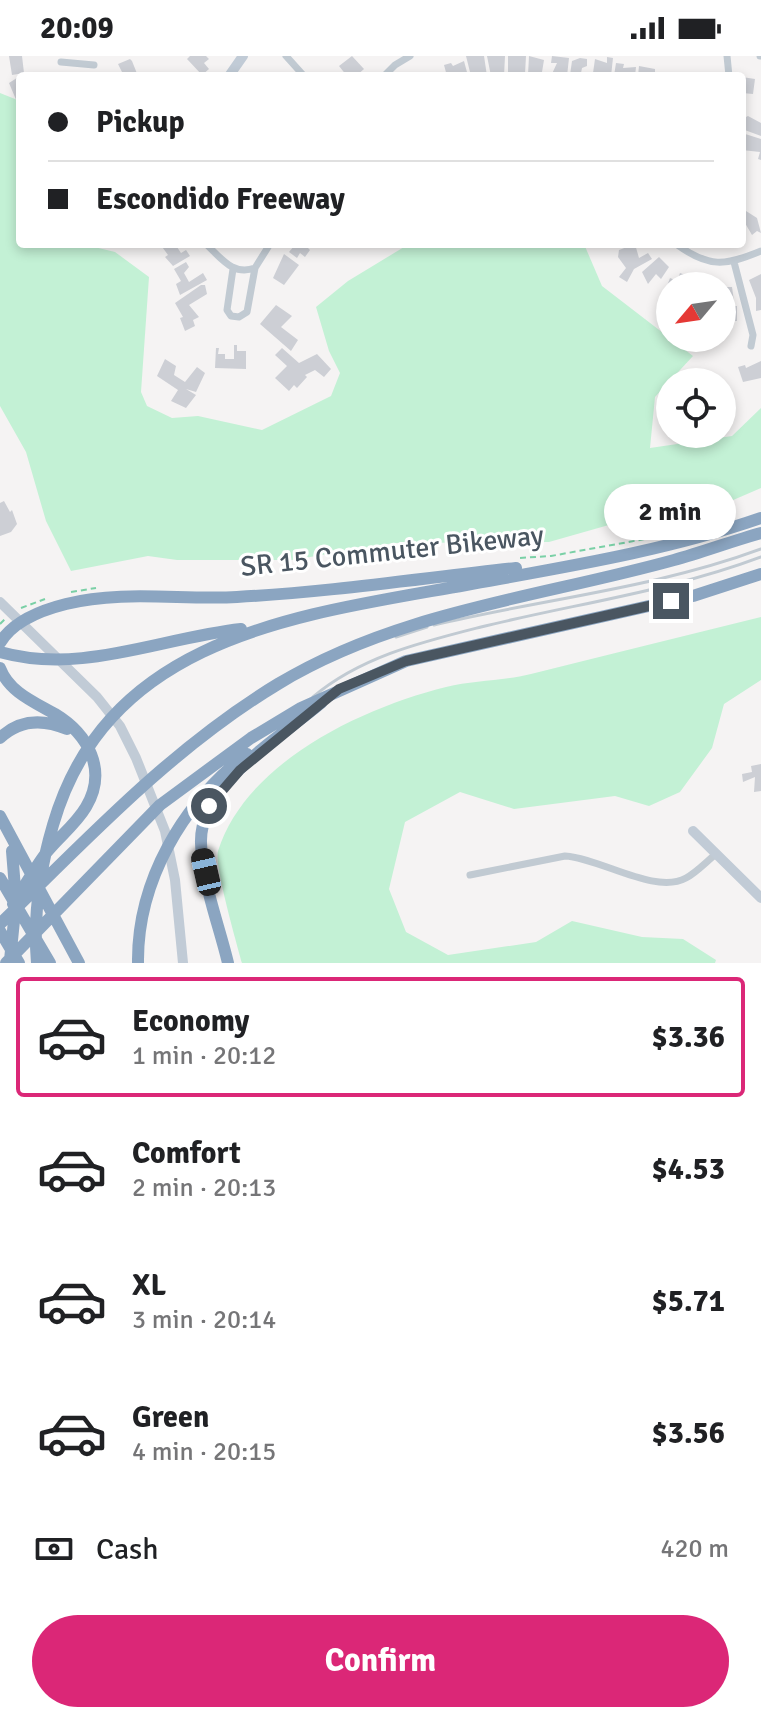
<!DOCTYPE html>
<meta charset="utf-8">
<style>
:root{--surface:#fff;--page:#f2f2f2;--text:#202124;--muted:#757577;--line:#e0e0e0;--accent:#db2777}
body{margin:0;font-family:Signika,sans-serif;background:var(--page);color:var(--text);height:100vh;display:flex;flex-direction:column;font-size:30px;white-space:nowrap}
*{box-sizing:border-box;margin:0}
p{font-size:26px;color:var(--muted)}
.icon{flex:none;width:44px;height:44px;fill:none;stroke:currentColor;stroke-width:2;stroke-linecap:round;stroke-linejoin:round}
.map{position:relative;height:907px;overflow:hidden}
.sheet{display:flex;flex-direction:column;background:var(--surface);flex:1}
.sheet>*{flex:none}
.banner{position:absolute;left:16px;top:16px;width:730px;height:176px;border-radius:8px;box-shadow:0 4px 12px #0003;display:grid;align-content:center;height:176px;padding:0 32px;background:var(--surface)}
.needle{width:52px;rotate:241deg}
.controls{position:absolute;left:656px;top:216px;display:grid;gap:16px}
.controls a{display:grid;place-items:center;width:80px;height:80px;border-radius:50%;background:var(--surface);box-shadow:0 4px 12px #0003;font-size:40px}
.end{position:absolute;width:36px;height:36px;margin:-18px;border:10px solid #4a5661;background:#fff;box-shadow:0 0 0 4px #fff}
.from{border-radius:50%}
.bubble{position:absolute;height:56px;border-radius:28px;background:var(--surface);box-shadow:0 4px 12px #0003;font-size:26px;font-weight:700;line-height:56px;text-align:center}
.car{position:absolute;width:24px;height:48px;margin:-24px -12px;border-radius:10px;box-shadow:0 0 6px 2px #0007;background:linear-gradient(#222 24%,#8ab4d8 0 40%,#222 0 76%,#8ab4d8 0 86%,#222 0)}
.banner b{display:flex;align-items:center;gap:28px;height:76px;font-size:30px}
.banner b+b{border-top:2px solid var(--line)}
.banner i{width:20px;height:20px;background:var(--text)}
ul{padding:14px 0 0;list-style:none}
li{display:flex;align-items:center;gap:24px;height:120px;margin:0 16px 12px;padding:0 16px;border:4px solid transparent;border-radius:8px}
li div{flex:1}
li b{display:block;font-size:30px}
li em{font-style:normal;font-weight:700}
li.active{border-color:var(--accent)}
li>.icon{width:72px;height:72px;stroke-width:1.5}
.pay{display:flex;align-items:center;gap:20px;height:88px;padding:0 32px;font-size:30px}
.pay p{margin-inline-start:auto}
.primary-button{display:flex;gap:16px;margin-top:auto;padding:16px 32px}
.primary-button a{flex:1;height:92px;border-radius:48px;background:var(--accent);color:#fff;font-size:32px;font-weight:700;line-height:92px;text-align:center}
.status{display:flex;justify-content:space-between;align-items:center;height:56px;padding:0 40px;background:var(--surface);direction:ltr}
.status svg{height:22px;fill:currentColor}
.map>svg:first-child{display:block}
.green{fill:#c3f1d5}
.building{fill:#cdcfd5}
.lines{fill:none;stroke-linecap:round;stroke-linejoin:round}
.path{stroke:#7ad0a6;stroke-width:2;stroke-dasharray:6 4;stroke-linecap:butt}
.lane{stroke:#c1cad2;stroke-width:3}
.street{stroke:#c1cad2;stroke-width:7}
.secondary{stroke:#c1cbd6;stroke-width:10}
.highway{stroke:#8ba5c1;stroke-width:12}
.route{stroke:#4a5661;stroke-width:10}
.labels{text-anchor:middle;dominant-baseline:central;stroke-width:6;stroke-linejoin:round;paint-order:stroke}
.street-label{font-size:28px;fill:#4a5661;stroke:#fff}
</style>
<div class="status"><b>20:09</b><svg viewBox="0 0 49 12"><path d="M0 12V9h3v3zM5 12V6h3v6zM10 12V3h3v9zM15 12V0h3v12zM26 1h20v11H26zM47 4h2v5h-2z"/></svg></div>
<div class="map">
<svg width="761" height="907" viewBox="0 0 761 907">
<rect width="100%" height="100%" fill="#f5f3f3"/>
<path class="green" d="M 0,37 L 20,45 L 20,188 L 82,188 L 115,196 L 149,221 L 141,336 L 147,350 L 172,362 L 198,360 L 262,374 L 331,340 L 340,317 L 329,295 L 316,251 L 348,225 L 409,188 L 584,188 L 602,230 L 693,300 L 655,341 L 650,392 L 732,380 L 761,352 L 761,432 L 687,464 L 644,459 L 549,486 L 394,487 L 292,504 L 177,504 L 148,500 L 71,515 L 46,465 L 26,396 L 0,350 Z
M 761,561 L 761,624 L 724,648 L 712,692 L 680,736 L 649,750 L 615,740 L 514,753 L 460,736 L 405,766 L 389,833 L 406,876 L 448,899 L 536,886 L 572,865 L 642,881 L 683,883 L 716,904 L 715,907 L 242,907 C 237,888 214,809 218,795 C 246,706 362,652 446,631 C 474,624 503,625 531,618 C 607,599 684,580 761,561 Z"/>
<path class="building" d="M 9,0 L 22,0 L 24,17 L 12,19 Z
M 190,0 L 206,0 L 209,3 L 204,7 L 209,13 L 202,19 L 187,3 Z
M 352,0 L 364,13 L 356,20 L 347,20 L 339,10 Z
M 466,0 L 484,0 L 487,20 L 471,20 Z
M 487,0 L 505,0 L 504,20 L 491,20 Z
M 508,0 L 526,0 L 525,18 L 508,18 Z
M 529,0 L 544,4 L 542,16 L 528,19 Z
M 552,0 L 569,2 L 567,20 L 551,20 L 557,7 L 551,7 Z
M 607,1 L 613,2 L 611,20 L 593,17 L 595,3 L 607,7 Z
M 580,2 L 587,3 L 587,10 L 582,12 L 581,17 L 570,19 L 572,5 Z
M 130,3 L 132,5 L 138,20 L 124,20 L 118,8 Z
M 464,5 L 468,20 L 447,20 L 444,9 L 451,7 L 453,10 Z
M 616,7 L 624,8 L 623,12 L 636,11 L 635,20 L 614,20 Z
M 639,10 L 655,13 L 655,20 L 638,20 Z
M 20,20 L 20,44 L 17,46 L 9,27 Z
M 742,21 L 755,23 L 753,38 L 742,37 Z
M 748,60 L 761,67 L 761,80 L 742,73 L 742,63 Z
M 742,77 L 761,83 L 761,104 L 758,103 L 760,96 L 742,94 Z
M 746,155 L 757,162 L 761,177 L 757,175 L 752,179 L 742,162 L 742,157 Z
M 160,188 L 181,188 L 177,191 L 181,197 L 186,194 L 190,200 L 173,210 L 165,201 L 168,199 Z
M 292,188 L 308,188 L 306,190 L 310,194 L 305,201 L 300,197 L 297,202 L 289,196 L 294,190 Z
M 635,188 L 639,202 L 648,197 L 652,203 L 634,213 L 627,226 L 619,221 L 626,212 L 618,201 L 619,194 Z
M 284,198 L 299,209 L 284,229 L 273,222 Z
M 659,201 L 669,211 L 661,223 L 656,218 L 648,228 L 642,216 Z
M 186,206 L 189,211 L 184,217 L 189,226 L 203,217 L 207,224 L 180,239 L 176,228 L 181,225 L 174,213 Z
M 680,217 L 688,220 L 683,230 L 670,230 L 670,237 L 665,235 L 670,222 L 677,225 Z
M 761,218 L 761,254 L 756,255 L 756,242 L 749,224 Z
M 201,229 L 205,229 L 207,238 L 189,249 L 199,261 L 193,264 L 195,270 L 185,275 L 180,262 L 183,261 L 175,247 Z
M 722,231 L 732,231 L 734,245 L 722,244 Z
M 276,249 L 292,260 L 281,271 L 298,284 L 291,295 L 260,268 Z
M 724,250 L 737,250 L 737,265 L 729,265 Z
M 234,289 L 237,289 L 237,295 L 246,295 L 246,313 L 215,312 L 216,292 L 219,292 L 218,298 L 225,298 L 225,303 L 234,303 Z
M 282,292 L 299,307 L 317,298 L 331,313 L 324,321 L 315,314 L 305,319 L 307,321 L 297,332 L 294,329 L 289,335 L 275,322 L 287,310 L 275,299 Z
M 165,303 L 176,310 L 174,319 L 185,326 L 197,311 L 205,317 L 196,336 L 186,333 L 196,339 L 186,352 L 171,345 L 178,334 L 157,320 Z
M 761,305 L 761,322 L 743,326 L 738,311 L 745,309 L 746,312 Z
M 4,445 L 10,456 L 12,454 L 17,468 L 11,476 L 0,480 L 0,447 Z
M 761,708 L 761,735 L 754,736 L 755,721 L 743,726 L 742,718 L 752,716 L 751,710 Z"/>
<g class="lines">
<path class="path" d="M 520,502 L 551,500 L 656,481
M 71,536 L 96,532
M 21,552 L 45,543
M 0,568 L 6,562"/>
<path class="lane" d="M 434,569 C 543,543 656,532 761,493
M 396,581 L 427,571
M 313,641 C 360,601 422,586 481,571 C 574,548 671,535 761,501"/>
<path class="street" d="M 286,0 L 304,20
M 727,0 L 729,20
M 760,0 L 761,0
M 61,6 L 94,9
M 384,20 L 395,9 L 410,0
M 206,188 C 222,203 233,220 255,212
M 676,188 C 709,212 725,210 761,195
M 734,206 L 753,279 L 751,290
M 233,213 L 227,254 L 231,260 L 239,261 L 247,256 L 255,212 L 270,188
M 470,819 L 565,800 C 600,802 655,839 686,822 C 697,816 707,805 716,798"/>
<path class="secondary" d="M 229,20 L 243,0
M 0,546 L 97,641 L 120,670 L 136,702 L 165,775 L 175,824 L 183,907
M 693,775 L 761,842"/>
<path class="highway" d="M 0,587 C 13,565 42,554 66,548 C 121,534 181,544 237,541 C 330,536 423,522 516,512
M 0,596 C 81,619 160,582 241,573
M 0,612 C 9,636 34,646 55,658 C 88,678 108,714 86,751 C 76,768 59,781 46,797 C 34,813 24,831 13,848
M 0,682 C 20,663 43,663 67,673
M 0,760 L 79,907
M 0,822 L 50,907
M 0,868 C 88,782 172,692 278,628 C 399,555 541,541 674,504 C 703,496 732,485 761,477
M 0,875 L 19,907
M 10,904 L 16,845 L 12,795
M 6,907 L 160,749 L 251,682 L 301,652 L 406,605 L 693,540 L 761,518
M 37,907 C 33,861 40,813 53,769 C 108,579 300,559 466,529 C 565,511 666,495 761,462
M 138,907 C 137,825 183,747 247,698
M 228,907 C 219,869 202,826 201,787 C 199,728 281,681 321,647"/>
</g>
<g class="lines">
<path class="route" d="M 209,750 L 240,714 L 339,633 L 406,605 L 671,545"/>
</g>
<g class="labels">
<g class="street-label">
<text transform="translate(392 495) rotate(-6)">SR 15 Commuter Bikeway</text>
</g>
</g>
</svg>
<div class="controls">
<a><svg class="needle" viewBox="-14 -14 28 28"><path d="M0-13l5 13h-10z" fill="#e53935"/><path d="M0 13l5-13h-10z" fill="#757577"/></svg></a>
<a><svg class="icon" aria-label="locate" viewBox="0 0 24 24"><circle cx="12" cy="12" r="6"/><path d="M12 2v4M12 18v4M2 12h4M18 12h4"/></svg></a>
</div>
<i class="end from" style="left:209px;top:750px"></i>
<i class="end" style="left:671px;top:545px"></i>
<div class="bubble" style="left:604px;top:428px;width:132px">2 min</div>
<i class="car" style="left:206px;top:816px;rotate:347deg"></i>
<div class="banner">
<b><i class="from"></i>Pickup</b>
<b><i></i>Escondido Freeway</b>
</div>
</div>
<section class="sheet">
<ul>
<li class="active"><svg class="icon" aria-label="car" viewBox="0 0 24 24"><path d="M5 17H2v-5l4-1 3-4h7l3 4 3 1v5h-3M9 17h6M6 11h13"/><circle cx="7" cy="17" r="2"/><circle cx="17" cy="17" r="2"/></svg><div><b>Economy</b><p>1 min · 20:12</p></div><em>$3.36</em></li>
<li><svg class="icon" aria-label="car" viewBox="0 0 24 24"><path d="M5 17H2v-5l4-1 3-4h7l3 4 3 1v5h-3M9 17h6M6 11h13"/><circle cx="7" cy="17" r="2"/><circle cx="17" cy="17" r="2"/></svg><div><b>Comfort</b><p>2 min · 20:13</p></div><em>$4.53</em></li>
<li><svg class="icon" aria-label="car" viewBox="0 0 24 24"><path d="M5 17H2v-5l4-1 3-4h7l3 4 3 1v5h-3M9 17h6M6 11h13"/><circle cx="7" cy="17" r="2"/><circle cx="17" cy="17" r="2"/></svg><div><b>XL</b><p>3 min · 20:14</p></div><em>$5.71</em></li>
<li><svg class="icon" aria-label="car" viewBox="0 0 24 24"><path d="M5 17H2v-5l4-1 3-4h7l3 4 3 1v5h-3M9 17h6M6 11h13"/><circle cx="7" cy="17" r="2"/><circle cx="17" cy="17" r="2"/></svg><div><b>Green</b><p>4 min · 20:15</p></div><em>$3.56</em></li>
</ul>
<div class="pay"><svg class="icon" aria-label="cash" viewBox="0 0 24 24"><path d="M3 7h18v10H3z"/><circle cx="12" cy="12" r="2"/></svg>Cash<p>420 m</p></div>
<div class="primary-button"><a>Confirm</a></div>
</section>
